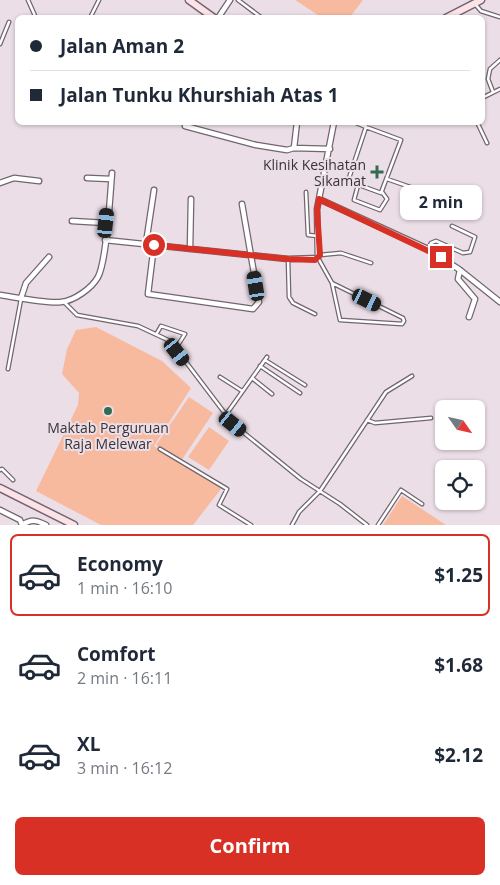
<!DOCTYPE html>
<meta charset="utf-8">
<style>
:root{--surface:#fff;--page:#f2f2f3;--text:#1f2937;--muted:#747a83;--line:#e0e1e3;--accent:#d93025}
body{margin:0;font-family:"Open Sans",sans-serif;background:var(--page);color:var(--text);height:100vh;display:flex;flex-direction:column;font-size:19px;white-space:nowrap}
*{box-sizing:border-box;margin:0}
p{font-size:16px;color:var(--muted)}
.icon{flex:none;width:28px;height:28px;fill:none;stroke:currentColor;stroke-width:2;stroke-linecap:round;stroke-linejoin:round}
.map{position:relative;height:525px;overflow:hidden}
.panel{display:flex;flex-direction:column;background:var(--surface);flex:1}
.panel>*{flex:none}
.top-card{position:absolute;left:15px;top:15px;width:470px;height:110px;border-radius:8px;box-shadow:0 1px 4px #0004;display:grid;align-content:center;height:110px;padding:0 15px;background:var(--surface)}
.needle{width:32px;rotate:124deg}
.fabs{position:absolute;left:435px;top:400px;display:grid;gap:10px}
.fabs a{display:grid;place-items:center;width:50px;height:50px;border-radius:8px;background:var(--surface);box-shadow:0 1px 4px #0004;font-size:25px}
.end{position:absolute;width:22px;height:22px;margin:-11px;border:6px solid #d93025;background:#fff;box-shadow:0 0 0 2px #fff}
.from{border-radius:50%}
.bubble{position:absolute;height:35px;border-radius:8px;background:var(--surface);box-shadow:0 1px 4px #0004;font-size:16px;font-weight:700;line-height:35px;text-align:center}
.car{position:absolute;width:15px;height:30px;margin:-15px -8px;border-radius:6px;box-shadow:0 0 4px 1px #0007;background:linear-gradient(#222 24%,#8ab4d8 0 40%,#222 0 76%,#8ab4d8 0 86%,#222 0)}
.top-card b{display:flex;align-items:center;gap:18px;height:48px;font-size:19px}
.top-card b+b{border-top:1px solid var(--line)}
.top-card i{width:12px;height:12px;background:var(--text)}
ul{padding:9px 0 0;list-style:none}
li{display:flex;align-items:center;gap:15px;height:82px;margin:0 10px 8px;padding:0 5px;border:2px solid transparent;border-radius:8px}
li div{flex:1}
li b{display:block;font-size:19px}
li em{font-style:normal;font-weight:700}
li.active{border-color:var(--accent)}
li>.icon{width:45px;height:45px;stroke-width:1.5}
.primary-button{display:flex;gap:10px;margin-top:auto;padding:10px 15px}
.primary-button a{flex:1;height:58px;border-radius:8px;background:var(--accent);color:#fff;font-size:20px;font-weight:700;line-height:58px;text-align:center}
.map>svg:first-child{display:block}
.green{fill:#f8ba9f}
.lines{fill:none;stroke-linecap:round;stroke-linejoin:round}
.service-casing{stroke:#71666e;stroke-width:5}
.minor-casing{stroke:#71666e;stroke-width:7}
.secondary-casing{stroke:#71666e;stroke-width:9}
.service{stroke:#fff;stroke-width:2.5}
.minor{stroke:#fff;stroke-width:4.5}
.secondary{stroke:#fde3e7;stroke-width:6}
.route{stroke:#d93025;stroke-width:6}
.poi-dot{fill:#356b52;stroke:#ebdee7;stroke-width:2}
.labels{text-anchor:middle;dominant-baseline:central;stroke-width:4;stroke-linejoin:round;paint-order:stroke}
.poi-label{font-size:14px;fill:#393438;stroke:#ebdee7;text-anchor:end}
</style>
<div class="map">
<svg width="500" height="525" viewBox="0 0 500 525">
<rect width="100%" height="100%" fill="#ebdee7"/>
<path class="green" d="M 295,0 L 363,0 L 350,17 L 321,17 Z
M 96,327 L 162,361 L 191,388 L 154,446 L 175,458 L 156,445 L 189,397 L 213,413 L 181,461 L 224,485 L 193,525 L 101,525 L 36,491 L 78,405 L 79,393 L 62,374 L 67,349 L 76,330 Z
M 209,427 L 229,441 L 209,470 L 188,457 Z
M 402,496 L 446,525 L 383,525 Z"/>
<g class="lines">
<defs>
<path id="service" d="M 28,0 L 36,18
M 238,0 L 262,18
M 475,4 L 481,11 L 500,17
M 90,18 L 99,0
M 0,44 L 9,22
M 493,92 L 488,79 L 490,69 L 500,60
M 482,98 L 500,89
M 108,122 L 119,122
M 354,122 L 366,127 L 366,122
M 477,122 L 487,143
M 366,127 L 401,140 L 381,193 L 348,181 Z
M 387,179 L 413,188
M 358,185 L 354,200 L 380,210 L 387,199 L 382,192
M 306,192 L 308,235 L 318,236
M 428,249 L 431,243 L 436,241 L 463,253 L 470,252 L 475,237 L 452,226
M 320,255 L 341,253 L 371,263
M 318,258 L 332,283 L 340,320 L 402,324 L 404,321 L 403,318 L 332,283
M 288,259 L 289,297 L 293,303 L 315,314
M 64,302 L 77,315 L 138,326 L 170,341 L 233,424 L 301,479 L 340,504 L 367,525
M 157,333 L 161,326 L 185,334 L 176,348
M 265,360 L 305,385
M 260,366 L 300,393
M 8,369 L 21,299
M 220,377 L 242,391
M 252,378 L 272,394
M 225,416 L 267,357
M 367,420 L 375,423 L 431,418
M 160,449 L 227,489 L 219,505 L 251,525
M 0,470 L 2,469 L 13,480
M 292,525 L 299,512 L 320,491 L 386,392 L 412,376
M 378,525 L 401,490 L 422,504"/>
<path id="minor" d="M 218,18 L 230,0
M 185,126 L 256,145 L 287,150 L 294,148 L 330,149
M 294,148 L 297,122
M 87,178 L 111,179
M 0,183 L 14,178 L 39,181
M 319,199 L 428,249 L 460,270 L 500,302
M 72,221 L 106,223
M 105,240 L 288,259 L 318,258 L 317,209 L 334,122
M 146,243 L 154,190
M 154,245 L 148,294 L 253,309 L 259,302 L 242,204
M 190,249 L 191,199
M 460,270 L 458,279 L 475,299 L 469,317
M 0,295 C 14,297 49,304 61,302 C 74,301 92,288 98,277 C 107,260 110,195 112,173
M 21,298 L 26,283 L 49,257
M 0,510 L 20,520 L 22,525
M 22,525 C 31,519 37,520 46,525"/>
<path id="secondary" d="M 189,0 L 214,18
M 446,18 L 481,0
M 0,488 L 74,525"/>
</defs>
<use href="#service" class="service-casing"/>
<use href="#minor" class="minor-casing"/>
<use href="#secondary" class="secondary-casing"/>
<use href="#service" class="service"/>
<use href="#minor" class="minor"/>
<use href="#secondary" class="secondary"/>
</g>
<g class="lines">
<path class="route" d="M 154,245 L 288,259 L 315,260 L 320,255 L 317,210 L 319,199 L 441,257"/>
</g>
<g class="poi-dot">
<path d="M374.5 164.5h5v5h5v5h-5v5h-5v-5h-5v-5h5z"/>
<circle cx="108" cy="411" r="5"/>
</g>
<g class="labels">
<g class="poi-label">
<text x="366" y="164">Klinik Kesihatan<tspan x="366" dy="16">Sikamat</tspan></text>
<text x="108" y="427" text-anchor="middle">Maktab Perguruan<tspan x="108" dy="16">Raja Melewar</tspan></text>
</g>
</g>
</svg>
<div class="fabs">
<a><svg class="needle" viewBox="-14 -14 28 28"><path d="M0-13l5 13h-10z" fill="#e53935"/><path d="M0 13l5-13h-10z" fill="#747a83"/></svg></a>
<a><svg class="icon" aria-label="locate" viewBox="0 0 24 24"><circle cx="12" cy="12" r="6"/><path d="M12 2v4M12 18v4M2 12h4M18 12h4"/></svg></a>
</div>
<i class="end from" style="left:154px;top:245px"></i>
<i class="end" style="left:441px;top:257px"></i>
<div class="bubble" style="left:400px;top:185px;width:82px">2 min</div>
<i class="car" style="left:106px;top:223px;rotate:6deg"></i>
<i class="car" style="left:256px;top:286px;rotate:351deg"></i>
<i class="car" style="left:367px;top:300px;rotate:116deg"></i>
<i class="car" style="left:177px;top:352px;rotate:142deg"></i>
<i class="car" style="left:233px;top:424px;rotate:129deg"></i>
<div class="top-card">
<b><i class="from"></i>Jalan Aman 2</b>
<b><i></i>Jalan Tunku Khurshiah Atas 1</b>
</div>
</div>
<section class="panel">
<ul>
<li class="active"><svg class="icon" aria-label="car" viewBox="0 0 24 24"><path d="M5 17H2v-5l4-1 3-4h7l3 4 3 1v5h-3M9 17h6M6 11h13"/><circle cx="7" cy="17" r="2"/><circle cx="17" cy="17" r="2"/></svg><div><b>Economy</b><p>1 min · 16:10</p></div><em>$1.25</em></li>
<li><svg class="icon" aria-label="car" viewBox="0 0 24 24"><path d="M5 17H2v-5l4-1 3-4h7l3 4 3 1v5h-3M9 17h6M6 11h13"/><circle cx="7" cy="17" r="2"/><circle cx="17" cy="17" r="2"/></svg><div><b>Comfort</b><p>2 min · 16:11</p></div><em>$1.68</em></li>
<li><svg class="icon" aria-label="car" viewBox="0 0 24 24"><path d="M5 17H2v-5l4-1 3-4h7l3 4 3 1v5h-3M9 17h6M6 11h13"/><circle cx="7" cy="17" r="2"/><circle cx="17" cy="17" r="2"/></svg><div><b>XL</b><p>3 min · 16:12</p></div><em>$2.12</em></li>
</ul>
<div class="primary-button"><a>Confirm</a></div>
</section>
